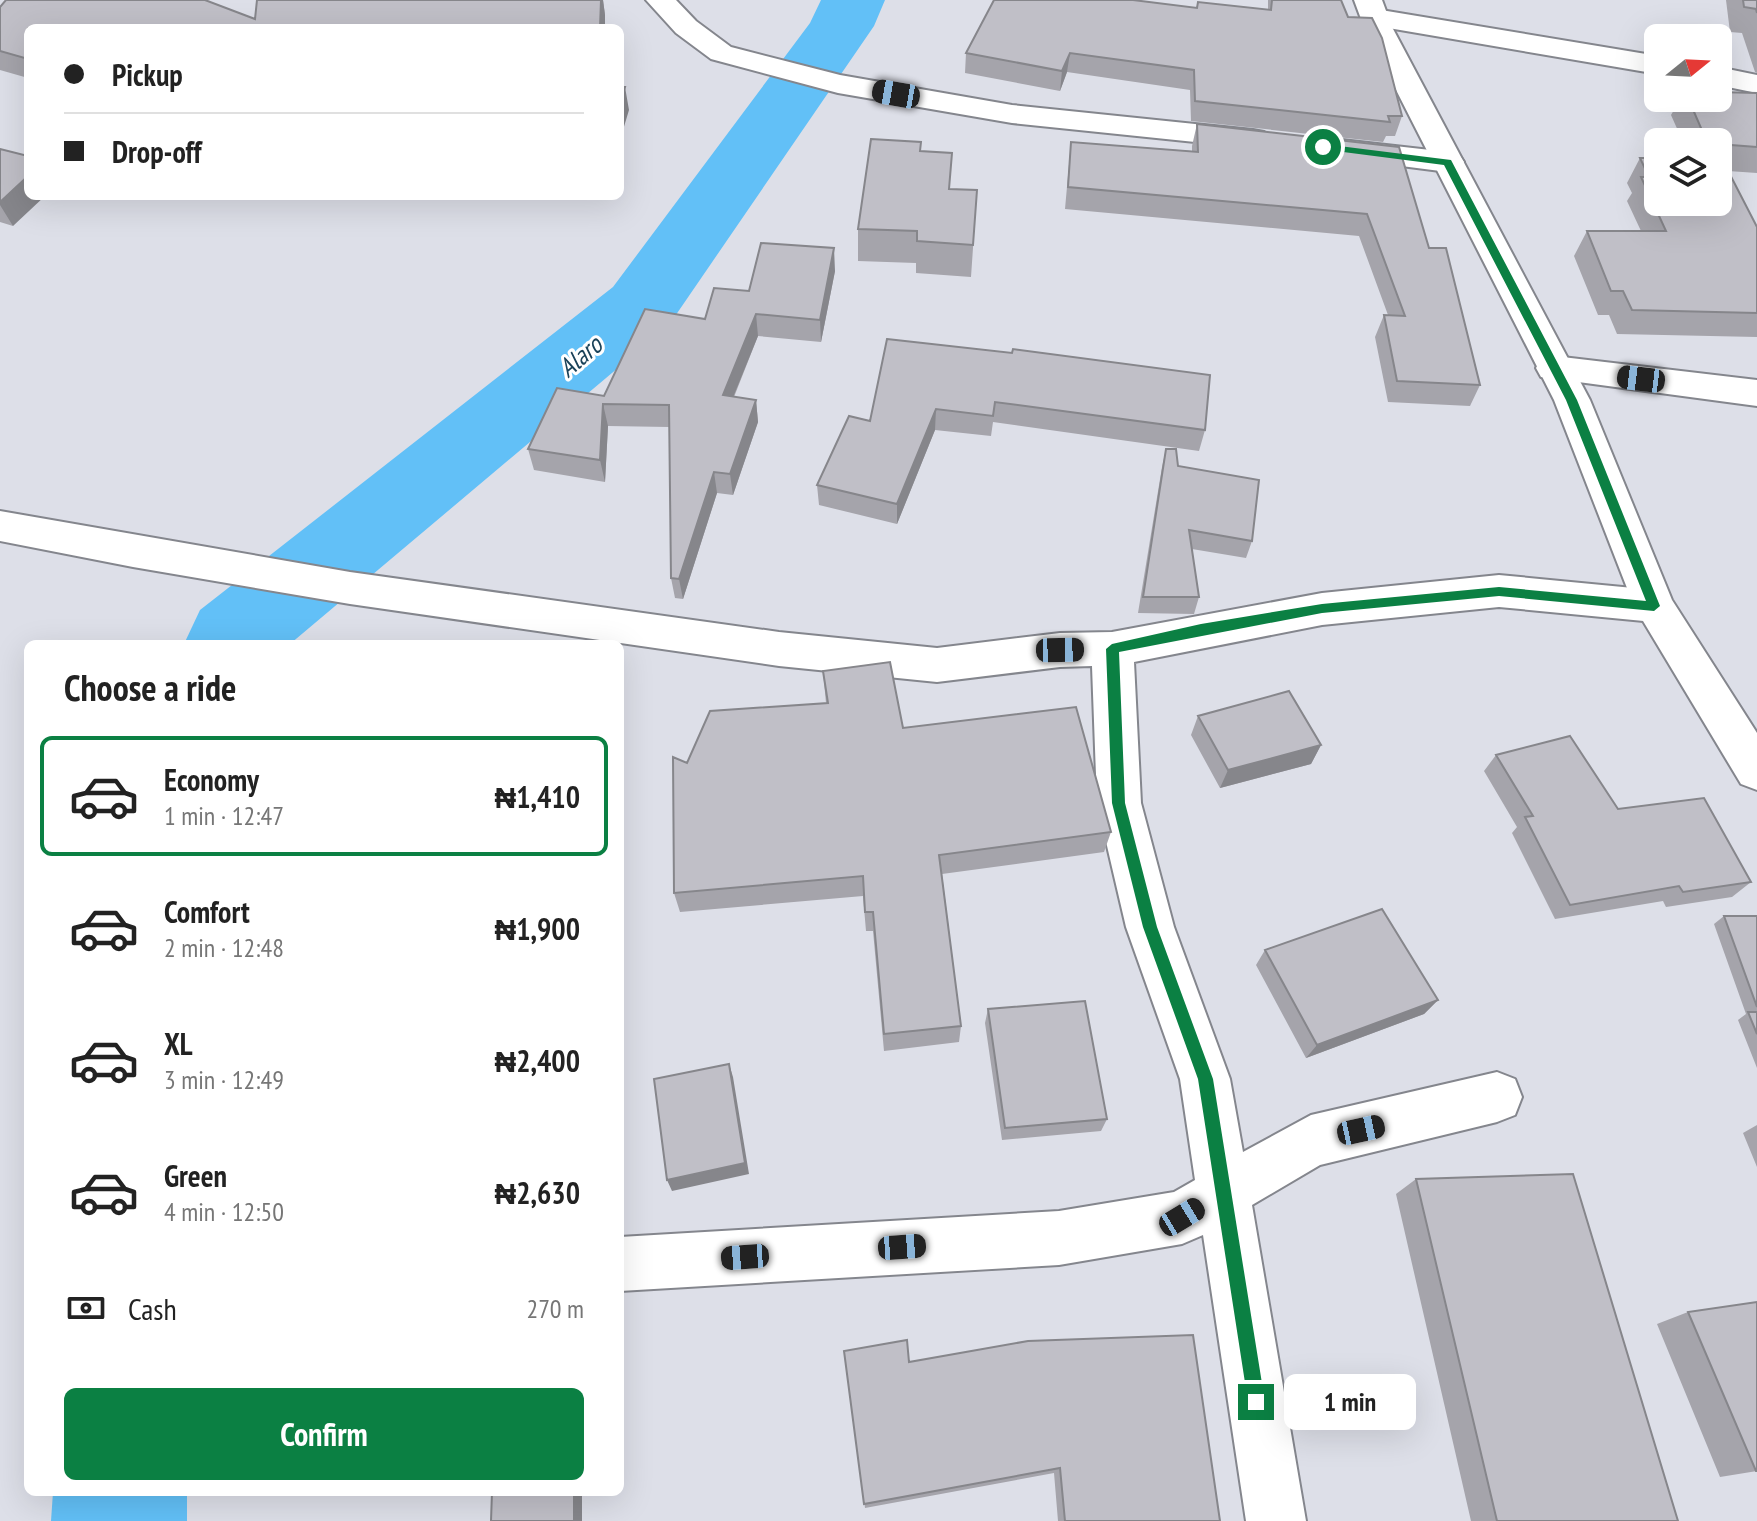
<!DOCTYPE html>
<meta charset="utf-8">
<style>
:root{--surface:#fff;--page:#f2f2f2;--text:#222;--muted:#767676;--line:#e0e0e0;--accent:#0b8043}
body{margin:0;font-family:"PT Sans Narrow",sans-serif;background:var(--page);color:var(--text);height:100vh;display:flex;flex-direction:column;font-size:30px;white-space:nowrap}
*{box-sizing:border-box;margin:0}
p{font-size:26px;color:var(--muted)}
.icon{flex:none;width:44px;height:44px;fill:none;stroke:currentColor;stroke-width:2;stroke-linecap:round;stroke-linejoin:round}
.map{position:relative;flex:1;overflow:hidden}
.side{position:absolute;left:24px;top:640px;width:600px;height:856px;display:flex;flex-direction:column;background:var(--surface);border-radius:12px;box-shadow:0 8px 32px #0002}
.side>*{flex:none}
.top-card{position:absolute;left:24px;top:24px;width:600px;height:176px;border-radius:12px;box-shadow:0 8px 32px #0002;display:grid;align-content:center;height:176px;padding:0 40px;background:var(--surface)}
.needle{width:52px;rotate:72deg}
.fabs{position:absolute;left:1644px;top:24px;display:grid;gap:16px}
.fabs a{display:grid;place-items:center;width:88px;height:88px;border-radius:12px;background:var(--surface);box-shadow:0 8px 32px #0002;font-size:40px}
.end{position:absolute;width:36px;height:36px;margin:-18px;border:10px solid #0b8043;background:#fff;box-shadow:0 0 0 4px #fff}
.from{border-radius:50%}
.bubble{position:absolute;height:56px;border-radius:12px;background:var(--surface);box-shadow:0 8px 32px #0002;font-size:26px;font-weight:800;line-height:56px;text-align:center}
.car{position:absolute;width:24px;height:48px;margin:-24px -12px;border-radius:10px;box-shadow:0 0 6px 2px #0007;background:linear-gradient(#222 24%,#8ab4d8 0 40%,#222 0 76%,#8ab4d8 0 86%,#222 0)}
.top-card b{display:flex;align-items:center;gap:28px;height:76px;font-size:30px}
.top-card b+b{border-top:2px solid var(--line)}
.top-card i{width:20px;height:20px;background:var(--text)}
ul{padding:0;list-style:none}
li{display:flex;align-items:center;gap:24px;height:120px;margin:0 16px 12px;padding:0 24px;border:4px solid transparent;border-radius:12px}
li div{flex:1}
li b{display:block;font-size:30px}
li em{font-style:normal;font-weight:800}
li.current{border-color:var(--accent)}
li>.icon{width:72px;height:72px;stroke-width:1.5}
h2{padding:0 40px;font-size:36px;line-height:96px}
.pay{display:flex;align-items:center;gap:20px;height:88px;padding:0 40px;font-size:30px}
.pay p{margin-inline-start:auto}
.button{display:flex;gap:16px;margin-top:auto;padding:16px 40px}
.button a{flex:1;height:92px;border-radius:12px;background:var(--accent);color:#fff;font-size:32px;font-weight:800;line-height:92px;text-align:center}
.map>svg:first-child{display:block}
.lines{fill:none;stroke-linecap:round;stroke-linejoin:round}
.river{fill:#62c0f7;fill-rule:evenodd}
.street-casing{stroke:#84868d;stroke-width:4}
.secondary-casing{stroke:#84868d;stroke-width:4}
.street{fill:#fff;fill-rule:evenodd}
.secondary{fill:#fff;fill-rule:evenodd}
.wall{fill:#a5a4ab}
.shaded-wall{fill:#86868b}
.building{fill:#c0bfc7;stroke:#86868b;stroke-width:2}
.route{fill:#0b8043}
.labels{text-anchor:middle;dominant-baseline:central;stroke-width:6;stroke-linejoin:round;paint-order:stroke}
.water-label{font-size:26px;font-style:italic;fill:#1a4259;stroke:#fff}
</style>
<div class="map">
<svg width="1757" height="1521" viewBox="0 0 1757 1521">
<rect width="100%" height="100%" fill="#dddfe8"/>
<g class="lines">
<path class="river" d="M 821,0 L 885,0 L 874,26 L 669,325 L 290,644 L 184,644 L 200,610 L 613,287 L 810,23 Z
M 53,1492 L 187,1492 L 187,1521 L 51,1521 Z"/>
<defs>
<path id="street" d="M 646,0 L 676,0 L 696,21 L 731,47 L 840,75 L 1012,105 L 1253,130 L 1264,132 L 1269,139 L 1264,146 L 1253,148 L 1012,123 L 838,93 L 711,59 L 676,33 Z
M 1375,9 L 1658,56 L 1658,74 L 1365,24 L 1361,18 L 1365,12 Z
M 1718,67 L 1757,75 L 1757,93 L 1718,85 Z
M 1342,140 L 1448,152 L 1459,155 L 1464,162 L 1459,169 L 1448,172 L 1331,157 L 1326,150 L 1331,143 Z
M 1554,356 L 1757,380 L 1757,406 L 1541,377 L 1536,368 L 1541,359 Z
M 0,511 L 350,572 L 779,632 L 937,648 L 1060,633 L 1112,632 L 1322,593 L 1499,575 L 1654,590 L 1668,595 L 1674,606 L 1668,617 L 1654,622 L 1499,607 L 1322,625 L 1134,662 L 1141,803 L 1174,927 L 1230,1079 L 1243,1152 L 1311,1115 L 1497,1072 L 1515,1079 L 1522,1097 L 1515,1115 L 1497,1122 L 1320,1165 L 1252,1205 L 1306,1521 L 1246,1521 L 1203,1235 L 1182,1244 L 1059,1265 L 620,1291 L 620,1237 L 1059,1211 L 1174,1192 L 1195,1180 L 1180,1079 L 1126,927 L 1097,803 L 1092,666 L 1060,667 L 937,682 L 779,666 L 350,604 L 133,567 L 0,541 Z"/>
<path id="secondary" d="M 1354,0 L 1382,0 L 1392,27 L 1590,400 L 1672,600 L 1757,733 L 1757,790 L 1741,784 L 1634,606 L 1554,400 L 1364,27 Z"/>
</defs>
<use href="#street" class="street-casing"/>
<use href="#secondary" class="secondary-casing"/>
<use href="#street" class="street"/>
<use href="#secondary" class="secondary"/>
</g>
<path class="wall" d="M 257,0 L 603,0 L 605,15 L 28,28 L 28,78 L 0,70 L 0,7 L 255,19 Z
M 1268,0 L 1341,0 L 1348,17 L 1402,116 L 1395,136 L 1386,136 L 1383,142 L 1191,121 L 1190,90 L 1067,72 L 1060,91 L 965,73 L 966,53 L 1197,8 L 1268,10 Z
M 1726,0 L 1757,0 L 1757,73 L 1755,72 L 1742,33 L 1730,32 Z
M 1757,93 L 1757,173 L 1728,171 L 1757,227 L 1757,337 L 1617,334 L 1609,315 L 1598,315 L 1574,256 L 1587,231 L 1641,231 L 1627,201 L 1632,193 L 1627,183 L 1640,158 L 1718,202 L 1718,142 L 1683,142 L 1671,115 L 1681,98 L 1718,98 Z
M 1197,124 L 1429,248 L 1480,385 L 1470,406 L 1388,402 L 1375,337 L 1384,315 L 1388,315 L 1359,236 L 1065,209 L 1071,142 L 1192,151 L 1192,146 Z
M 921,142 L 921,151 L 950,189 L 977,190 L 971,277 L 916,273 L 916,263 L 858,261 L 858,229 Z
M 0,149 L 13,226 L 0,222 Z
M 835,271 L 821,342 L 758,336 L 734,397 L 756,400 L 758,422 L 733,495 L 717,493 L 683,599 L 675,598 L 671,578 L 669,427 L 608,426 L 605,482 L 534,470 L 528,449 L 604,396 L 705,319 L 749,291 Z
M 887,339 L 1205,430 L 1199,451 L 993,422 L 991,436 L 935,430 L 897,524 L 819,505 L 817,485 L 870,421 Z
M 1166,449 L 1178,466 L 1252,541 L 1246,558 L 1192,549 L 1199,597 L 1194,614 L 1138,613 L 1162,467 Z
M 823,671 L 903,728 L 1111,832 L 1104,852 L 942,874 L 961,1026 L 959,1042 L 884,1051 L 873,931 L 866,931 L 863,896 L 680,912 L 674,893 L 687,763 L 826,703 Z
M 1198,716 L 1321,745 L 1311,764 L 1220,788 L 1191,735 Z
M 1496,755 L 1618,809 L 1751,882 L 1732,897 L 1666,907 L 1663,901 L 1555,919 L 1512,833 L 1517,827 L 1484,771 Z
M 1724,916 L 1757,916 L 1757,1068 L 1738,1020 L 1746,1014 L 1714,924 Z
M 1265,950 L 1438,1000 L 1424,1014 L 1306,1058 L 1256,965 Z
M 988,1009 L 1107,1119 L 1101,1131 L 1002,1140 L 985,1023 Z
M 1757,1125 L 1757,1167 L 1743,1133 Z
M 1416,1179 L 1678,1521 L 1471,1521 L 1396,1194 Z
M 1688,1312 L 1757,1471 L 1720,1477 L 1657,1324 Z
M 844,1351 L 909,1362 L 1220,1521 L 1058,1521 L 1054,1473 L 865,1508 Z"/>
<path class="shaded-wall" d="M 601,0 L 603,0 L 605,15 L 605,28 L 600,28 Z
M 1070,53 L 1067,72 L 1060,91 L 1062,71 Z
M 625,87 L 629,110 L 620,140 L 620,104 Z
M 28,176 L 28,196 L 45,196 L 13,226 L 0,205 L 0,202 Z
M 834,248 L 835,271 L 821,342 L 820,320 Z
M 756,314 L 758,336 L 725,417 L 723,395 Z
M 756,400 L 758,422 L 733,495 L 730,474 Z
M 603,404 L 608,426 L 605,482 L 600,460 Z
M 936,409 L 935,430 L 897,524 L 897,504 Z
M 714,472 L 717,493 L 683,599 L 679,579 Z
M 1321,745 L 1311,764 L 1220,788 L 1228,770 Z
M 1438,1000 L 1424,1014 L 1306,1058 L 1317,1045 Z
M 729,1064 L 733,1077 L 749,1174 L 672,1191 L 667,1180 Z
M 574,1492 L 582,1492 L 582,1521 L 574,1521 Z"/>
<path class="building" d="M 6,0 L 205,0 L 255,19 L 257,0 L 601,0 L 600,28 L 28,28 L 28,59 L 0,51 L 0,7 Z
M 994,0 L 1133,0 L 1197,8 L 1198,2 L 1271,10 L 1272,0 L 1341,0 L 1348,17 L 1372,18 L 1382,38 L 1402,116 L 1388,116 L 1390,122 L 1195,101 L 1194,70 L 1070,53 L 1062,71 L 966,53 Z
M 1743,0 L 1757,0 L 1757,13 L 1756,9 L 1744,7 Z
M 620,87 L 625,87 L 620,104 Z
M 1718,92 L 1757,93 L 1757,147 L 1718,144 L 1718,142 L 1707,142 L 1688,98 L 1718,98 Z
M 1197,124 L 1399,147 L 1429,248 L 1446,248 L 1480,385 L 1397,381 L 1384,315 L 1405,316 L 1367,214 L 1068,187 L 1071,142 L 1198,152 Z
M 871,139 L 921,142 L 920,151 L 952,153 L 949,189 L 977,190 L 973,245 L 917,241 L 917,231 L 858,229 Z
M 0,149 L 28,156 L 28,176 L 0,202 Z
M 1640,158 L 1658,158 L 1658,202 L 1718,202 L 1718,159 L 1722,159 L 1757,227 L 1757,313 L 1632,310 L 1623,291 L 1611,291 L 1587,231 L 1666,231 L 1641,177 L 1649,177 Z
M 761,243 L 834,248 L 820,320 L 756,314 L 723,395 L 756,400 L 730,474 L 714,472 L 679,579 L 671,578 L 669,405 L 603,404 L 600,460 L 528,449 L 557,388 L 604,396 L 645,309 L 705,319 L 714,288 L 749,291 Z
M 887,339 L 1012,353 L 1013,349 L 1210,375 L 1205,430 L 995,402 L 993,416 L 936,409 L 897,504 L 817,485 L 849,416 L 870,421 Z
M 1166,449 L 1176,449 L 1178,466 L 1259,480 L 1252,541 L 1189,530 L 1199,597 L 1143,597 Z
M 890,662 L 903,728 L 1076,707 L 1111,832 L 939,855 L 961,1026 L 884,1034 L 873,912 L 865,912 L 863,876 L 674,893 L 673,757 L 687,763 L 710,711 L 828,703 L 823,671 Z
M 1289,691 L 1321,745 L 1228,770 L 1198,716 Z
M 1570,736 L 1618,809 L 1704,798 L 1751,882 L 1683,892 L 1679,886 L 1570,905 L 1525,817 L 1533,816 L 1496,755 Z
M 1382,909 L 1438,1000 L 1317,1045 L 1265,950 Z
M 1724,916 L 1757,916 L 1757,1007 Z
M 1085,1001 L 1107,1119 L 1005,1128 L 988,1009 Z
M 1748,1012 L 1757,1012 L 1757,1034 Z
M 729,1064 L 745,1163 L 667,1180 L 654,1079 Z
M 1573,1174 L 1678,1521 L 1497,1521 L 1416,1179 Z
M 1757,1302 L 1757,1471 L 1756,1471 L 1688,1312 Z
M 1193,1335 L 1220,1521 L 1065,1521 L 1060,1468 L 864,1504 L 844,1351 L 907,1340 L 909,1362 L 1028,1341 Z
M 492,1492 L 574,1492 L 574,1521 L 491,1521 Z"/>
<path class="route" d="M 1323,144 L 1451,160 L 1577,400 L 1660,606 L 1654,611 L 1499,596 L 1322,613 L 1119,652 L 1125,803 L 1157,927 L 1213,1079 L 1265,1402 L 1262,1408 L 1256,1410 L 1250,1408 L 1248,1402 L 1198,1079 L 1143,927 L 1112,803 L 1106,649 L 1112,644 L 1201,624 L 1322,604 L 1499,587 L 1646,601 L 1566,400 L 1444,165 L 1320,149 Z"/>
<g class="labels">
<g class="water-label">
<text transform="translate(580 356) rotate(-40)">Alaro</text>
</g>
</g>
</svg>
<div class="fabs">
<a><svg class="needle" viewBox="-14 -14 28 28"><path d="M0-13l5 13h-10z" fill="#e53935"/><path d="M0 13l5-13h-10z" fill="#767676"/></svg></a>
<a><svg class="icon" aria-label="layers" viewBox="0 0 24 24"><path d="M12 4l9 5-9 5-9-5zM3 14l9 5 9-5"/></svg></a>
</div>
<i class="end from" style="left:1323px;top:147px"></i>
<i class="end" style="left:1256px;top:1402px"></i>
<div class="bubble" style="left:1284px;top:1374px;width:132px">1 min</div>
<i class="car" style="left:896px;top:94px;rotate:280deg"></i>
<i class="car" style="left:1641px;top:379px;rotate:277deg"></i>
<i class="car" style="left:1060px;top:650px;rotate:89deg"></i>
<i class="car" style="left:1361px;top:1130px;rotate:78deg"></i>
<i class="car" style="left:1182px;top:1217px;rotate:59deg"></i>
<i class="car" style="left:902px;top:1247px;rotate:86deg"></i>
<i class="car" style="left:745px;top:1257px;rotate:266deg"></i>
<div class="top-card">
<b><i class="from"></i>Pickup</b>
<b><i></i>Drop-off</b>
</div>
<section class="side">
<h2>Choose a ride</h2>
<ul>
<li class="current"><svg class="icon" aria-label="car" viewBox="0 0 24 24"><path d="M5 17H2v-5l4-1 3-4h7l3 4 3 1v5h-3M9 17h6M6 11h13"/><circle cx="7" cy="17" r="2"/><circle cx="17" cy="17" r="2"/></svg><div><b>Economy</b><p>1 min · 12:47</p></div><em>₦1,410</em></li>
<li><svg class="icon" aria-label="car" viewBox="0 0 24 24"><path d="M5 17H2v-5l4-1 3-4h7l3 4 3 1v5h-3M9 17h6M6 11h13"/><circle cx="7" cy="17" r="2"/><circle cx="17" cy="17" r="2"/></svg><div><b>Comfort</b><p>2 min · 12:48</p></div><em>₦1,900</em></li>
<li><svg class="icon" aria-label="car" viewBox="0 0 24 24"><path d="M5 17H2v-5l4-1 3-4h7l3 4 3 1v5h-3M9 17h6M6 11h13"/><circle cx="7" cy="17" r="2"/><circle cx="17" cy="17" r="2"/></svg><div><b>XL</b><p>3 min · 12:49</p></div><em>₦2,400</em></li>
<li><svg class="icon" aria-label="car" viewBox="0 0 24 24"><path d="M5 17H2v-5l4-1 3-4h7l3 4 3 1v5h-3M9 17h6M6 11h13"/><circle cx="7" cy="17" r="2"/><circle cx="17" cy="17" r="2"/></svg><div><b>Green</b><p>4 min · 12:50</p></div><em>₦2,630</em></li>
</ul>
<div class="pay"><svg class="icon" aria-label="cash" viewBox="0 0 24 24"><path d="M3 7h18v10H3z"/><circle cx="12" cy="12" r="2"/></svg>Cash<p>270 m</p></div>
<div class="button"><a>Confirm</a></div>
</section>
</div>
